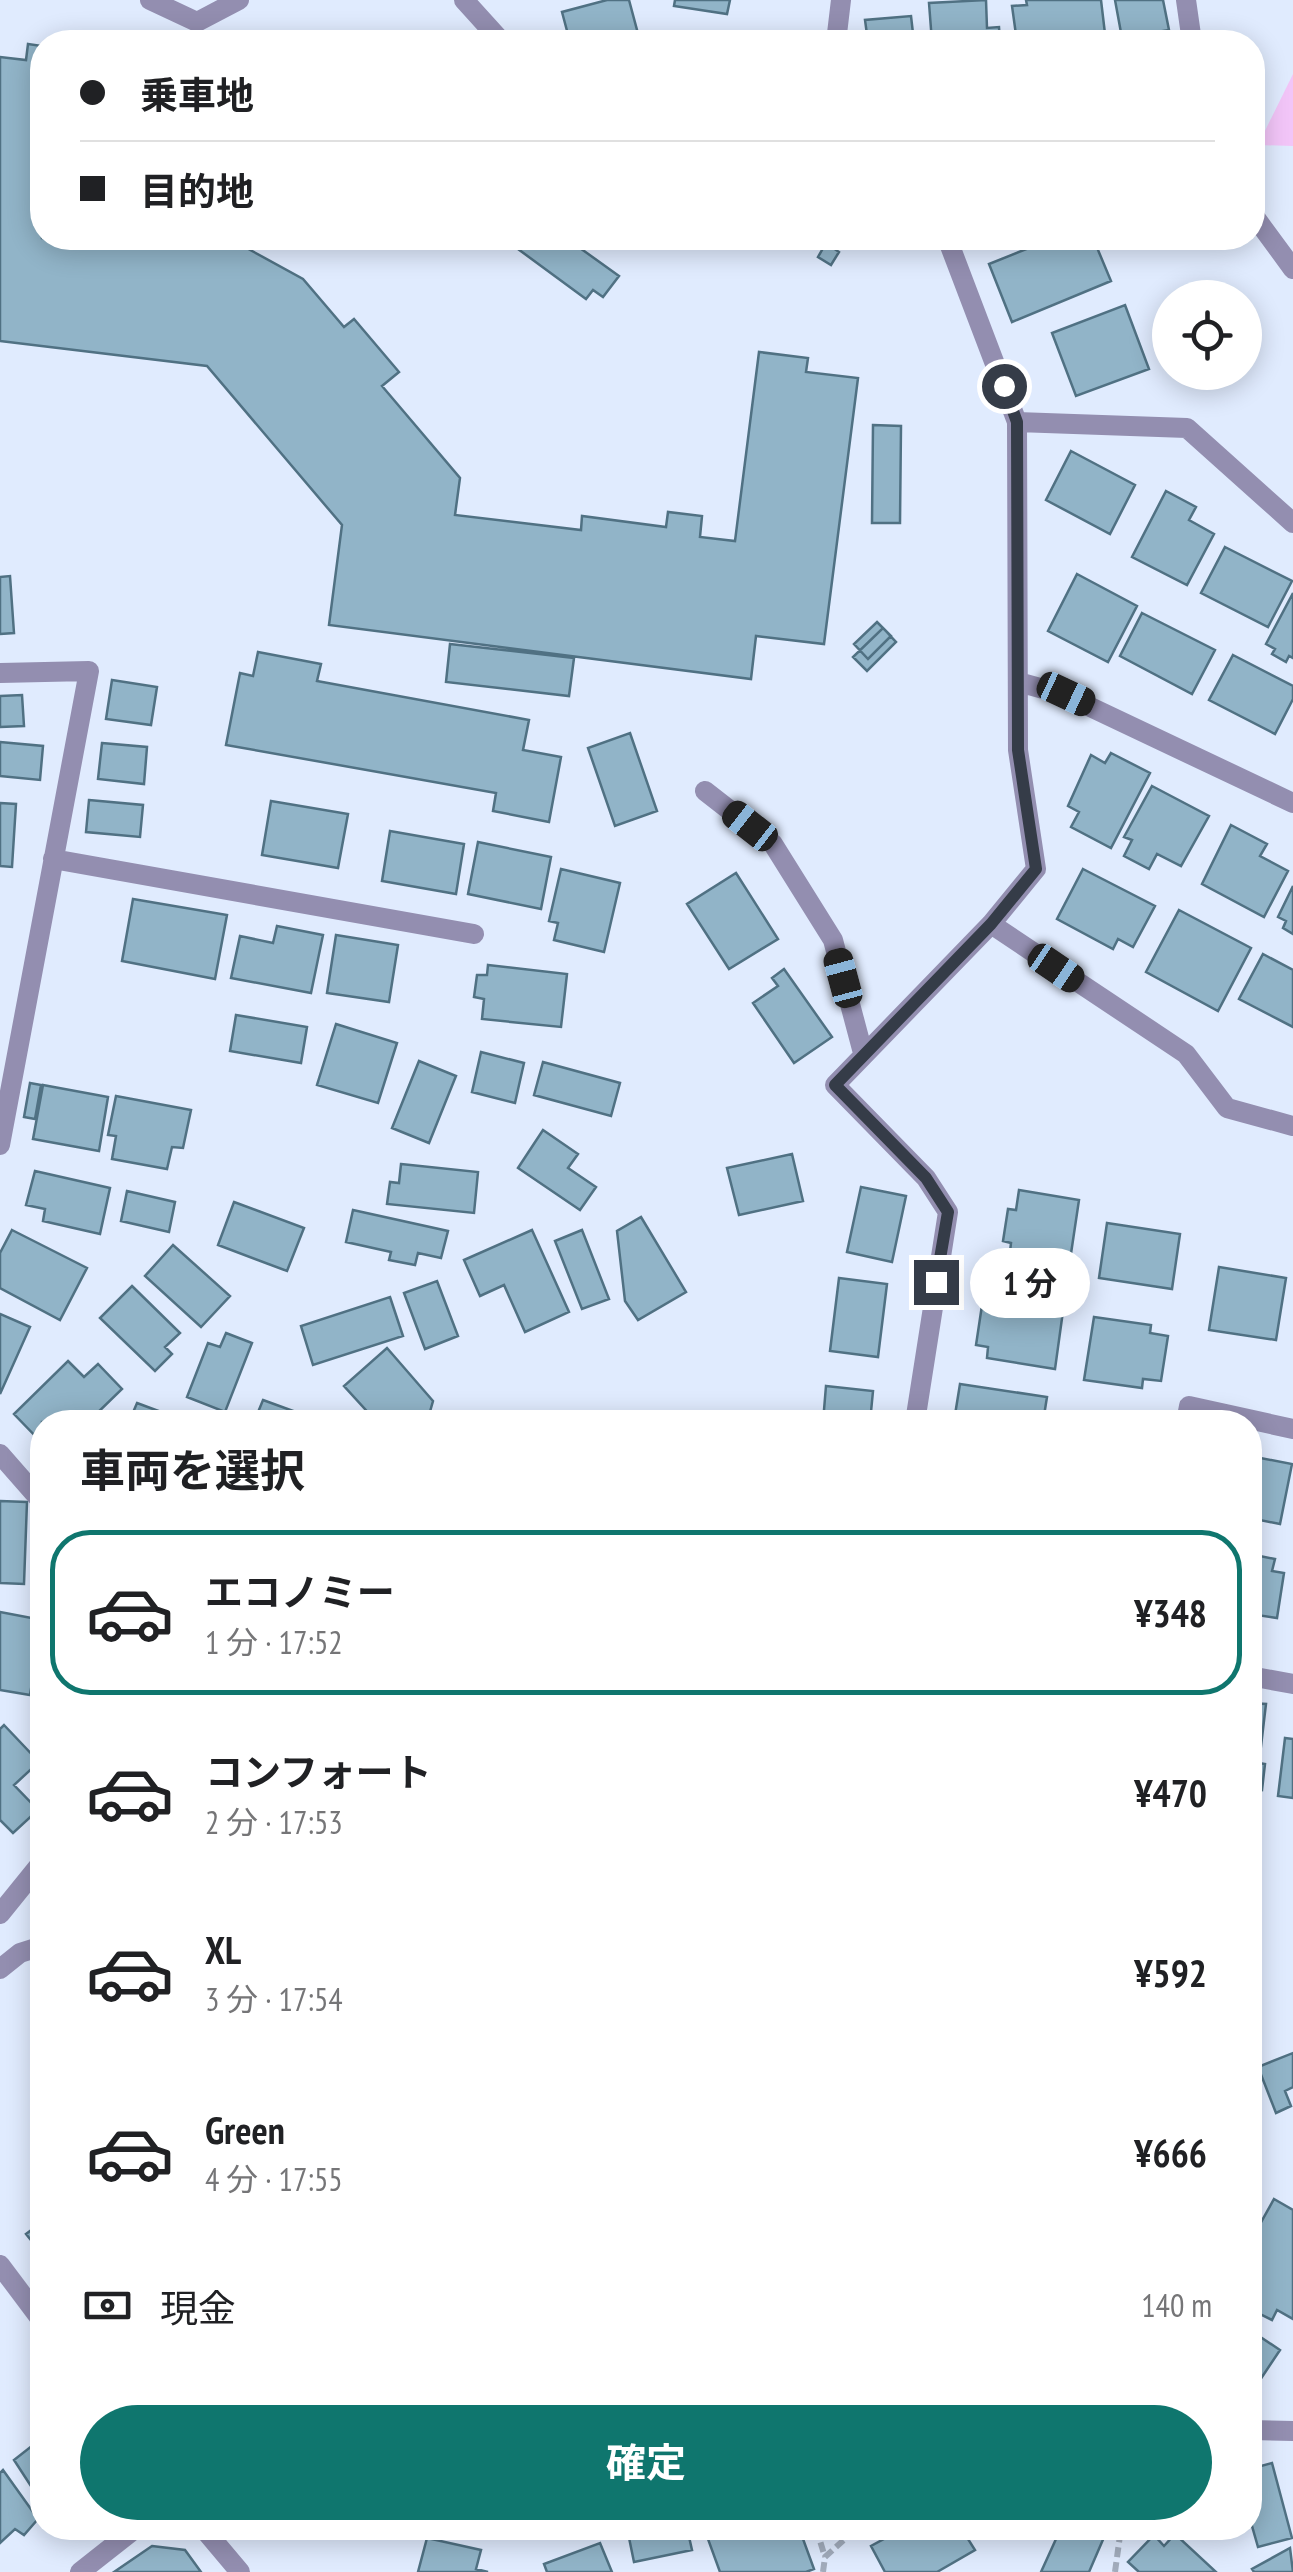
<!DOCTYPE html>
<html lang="ja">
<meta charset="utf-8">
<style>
:root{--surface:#fff;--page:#f2f2f2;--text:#202124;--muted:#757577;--line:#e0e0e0;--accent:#0f766e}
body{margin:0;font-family:"PT Sans Narrow","Noto Sans JP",sans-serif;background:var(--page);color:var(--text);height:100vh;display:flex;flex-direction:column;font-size:38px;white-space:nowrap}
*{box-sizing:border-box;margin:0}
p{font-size:32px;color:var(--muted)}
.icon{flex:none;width:55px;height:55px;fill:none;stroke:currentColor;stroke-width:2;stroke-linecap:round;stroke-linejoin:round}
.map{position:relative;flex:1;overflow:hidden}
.details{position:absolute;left:30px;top:1410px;width:1232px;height:1130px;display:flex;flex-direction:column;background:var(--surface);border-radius:40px;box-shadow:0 5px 25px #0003}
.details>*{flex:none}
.banner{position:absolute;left:30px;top:30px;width:1235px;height:220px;border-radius:40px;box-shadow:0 5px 25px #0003;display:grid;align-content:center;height:220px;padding:0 50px;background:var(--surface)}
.fabs{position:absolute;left:1152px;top:280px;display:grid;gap:20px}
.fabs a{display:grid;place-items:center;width:110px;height:110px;border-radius:50%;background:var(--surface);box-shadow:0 5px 25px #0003;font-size:50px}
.end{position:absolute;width:45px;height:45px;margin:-22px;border:12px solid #353c48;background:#fff;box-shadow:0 0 0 5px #fff}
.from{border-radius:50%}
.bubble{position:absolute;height:70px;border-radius:35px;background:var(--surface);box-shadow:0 5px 25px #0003;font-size:32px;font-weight:700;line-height:70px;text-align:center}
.car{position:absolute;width:30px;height:60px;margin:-30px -15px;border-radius:12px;box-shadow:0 0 8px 2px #0007;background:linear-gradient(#222 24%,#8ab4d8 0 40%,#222 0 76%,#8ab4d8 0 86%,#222 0)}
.banner b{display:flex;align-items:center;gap:35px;height:95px;font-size:38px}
.banner b+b{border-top:2px solid var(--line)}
.banner i{width:25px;height:25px;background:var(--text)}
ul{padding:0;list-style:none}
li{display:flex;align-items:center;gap:30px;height:165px;margin:0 20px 15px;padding:0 30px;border:5px solid transparent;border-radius:40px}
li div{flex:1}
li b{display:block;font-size:38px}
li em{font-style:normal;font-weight:700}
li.selected{border-color:var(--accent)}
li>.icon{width:90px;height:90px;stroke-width:1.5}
h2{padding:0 50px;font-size:45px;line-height:120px}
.pay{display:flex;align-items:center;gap:25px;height:110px;padding:0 50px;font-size:38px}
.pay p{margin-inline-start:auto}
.cta{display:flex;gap:20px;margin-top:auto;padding:20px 50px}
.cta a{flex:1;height:115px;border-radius:60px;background:var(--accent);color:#fff;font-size:40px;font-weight:700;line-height:115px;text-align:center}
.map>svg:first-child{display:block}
.green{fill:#f2c5f8}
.building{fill:#91b4c8;stroke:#507183;stroke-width:2.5}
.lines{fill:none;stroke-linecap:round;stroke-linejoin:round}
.path{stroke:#a2acbc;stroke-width:6;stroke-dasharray:10 5;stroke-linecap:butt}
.minor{stroke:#938eb0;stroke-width:20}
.tertiary{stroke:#938eb0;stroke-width:20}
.route{stroke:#353c48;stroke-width:12}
</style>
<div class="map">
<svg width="1293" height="2572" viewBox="0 0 1293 2572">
<rect width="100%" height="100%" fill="#e0ebfe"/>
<path class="green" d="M 1293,74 L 1293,146 L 1258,145 Z"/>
<path class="building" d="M 607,0 L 629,0 L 637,30 L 623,34 L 626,42 L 570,42 L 562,12 Z
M 675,0 L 730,0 L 727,14 L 674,6 Z
M 986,0 L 987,28 L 999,27 L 1000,42 L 932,42 L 929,3 Z
M 1026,0 L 1101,0 L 1106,42 L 1017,42 L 1012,6 L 1027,5 Z
M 1115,0 L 1163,0 L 1169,30 L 1122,38 Z
M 911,16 L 914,42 L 868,42 L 865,20 Z
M 28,44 L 42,46 L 42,238 L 232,240 L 303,279 L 344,327 L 354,319 L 399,372 L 382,386 L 460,478 L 455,515 L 581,530 L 582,516 L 666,527 L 668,512 L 702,516 L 700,537 L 735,541 L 759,352 L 808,358 L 806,372 L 858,378 L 824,644 L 756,636 L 751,679 L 329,625 L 342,525 L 207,366 L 0,341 L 0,57 L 26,60 Z
M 503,238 L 566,238 L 619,276 L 603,297 L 593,290 L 586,299 Z
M 1054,238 L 1093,238 L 1111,281 L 1012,322 L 989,264 Z
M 826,243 L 839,252 L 831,265 L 818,257 Z
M 1125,305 L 1149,369 L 1076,396 L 1052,333 Z
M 873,425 L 901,426 L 900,523 L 872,523 Z
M 1071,451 L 1135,485 L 1110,534 L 1046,500 Z
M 1166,491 L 1196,507 L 1189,520 L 1214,534 L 1187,585 L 1132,557 Z
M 1225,547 L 1292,581 L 1268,627 L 1201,593 Z
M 1077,574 L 1137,606 L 1108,662 L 1048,631 Z
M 10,576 L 14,633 L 0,634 L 0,577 Z
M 1293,593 L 1293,658 L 1289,656 L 1286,662 L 1272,654 L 1275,649 L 1266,644 Z
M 1142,613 L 1215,650 L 1192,694 L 1120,656 Z
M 877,622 L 891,636 L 868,659 L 854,644 Z
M 883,628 L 896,642 L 867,671 L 853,657 Z
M 450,644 L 574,658 L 569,696 L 446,682 Z
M 258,652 L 321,664 L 317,681 L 529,720 L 523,750 L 561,757 L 549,822 L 493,811 L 496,793 L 226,745 L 240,673 L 253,676 Z
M 1233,655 L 1293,686 L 1293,699 L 1275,734 L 1209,700 Z
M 112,680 L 157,687 L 151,725 L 106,719 Z
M 22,695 L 24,726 L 0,727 L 0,696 Z
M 630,733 L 657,811 L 615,826 L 588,748 Z
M 0,742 L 43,746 L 40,780 L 0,776 Z
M 102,743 L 147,747 L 144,784 L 98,779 Z
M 1111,753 L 1150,773 L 1111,848 L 1071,827 L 1079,812 L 1068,806 L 1091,755 L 1105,763 Z
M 1152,786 L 1209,816 L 1181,866 L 1157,854 L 1149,869 L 1124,856 L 1132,840 L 1124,837 Z
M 89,800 L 143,805 L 140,837 L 86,832 Z
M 271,801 L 348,814 L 338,868 L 262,855 Z
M 0,803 L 16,804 L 12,867 L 0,866 Z
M 1231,825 L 1267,844 L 1260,856 L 1288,871 L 1264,917 L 1202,884 Z
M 390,831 L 464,844 L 456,894 L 382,881 Z
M 478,842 L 551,857 L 541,909 L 468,894 Z
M 561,869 L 620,883 L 604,952 L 554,940 L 558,923 L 549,921 Z
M 1083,869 L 1155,906 L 1133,947 L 1118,939 L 1113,949 L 1057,919 Z
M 736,873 L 778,939 L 729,969 L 687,904 Z
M 1293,886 L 1293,934 L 1283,928 L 1286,921 L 1278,917 Z
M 133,899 L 227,915 L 215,979 L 122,961 Z
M 1179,910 L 1251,948 L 1218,1011 L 1146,972 Z
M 277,926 L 323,935 L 311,993 L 231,978 L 240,936 L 273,943 Z
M 336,935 L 398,945 L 389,1002 L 327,993 Z
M 1263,954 L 1293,970 L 1293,1027 L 1239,999 Z
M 488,965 L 567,974 L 561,1027 L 482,1019 L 484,999 L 474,997 L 477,975 L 487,975 Z
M 784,969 L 832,1037 L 794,1063 L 753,1003 L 778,986 L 772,978 Z
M 236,1015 L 307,1027 L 301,1063 L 230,1051 Z
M 336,1024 L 397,1043 L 378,1103 L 317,1085 Z
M 481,1052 L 524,1063 L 515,1103 L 472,1092 Z
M 419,1061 L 456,1076 L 429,1143 L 392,1128 Z
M 543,1062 L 620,1083 L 611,1116 L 534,1095 Z
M 30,1083 L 41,1085 L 35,1119 L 24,1117 Z
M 43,1085 L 108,1097 L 99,1151 L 33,1139 Z
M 116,1096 L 191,1110 L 183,1148 L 172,1147 L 167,1169 L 112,1159 L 116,1136 L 108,1135 Z
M 543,1130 L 578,1154 L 568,1168 L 596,1187 L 580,1210 L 518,1168 Z
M 792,1154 L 803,1201 L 739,1215 L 727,1168 Z
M 401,1164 L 478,1172 L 474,1213 L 387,1204 L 390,1182 L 399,1183 Z
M 35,1171 L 110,1188 L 100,1234 L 43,1221 L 45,1209 L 26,1205 Z
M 861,1187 L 906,1196 L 892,1262 L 847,1252 Z
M 1019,1190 L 1079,1200 L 1069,1267 L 1044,1263 L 1045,1256 L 1010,1252 L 1011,1243 L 1003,1241 L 1008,1209 L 1016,1210 Z
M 127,1191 L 175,1202 L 169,1232 L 121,1221 Z
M 234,1202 L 304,1228 L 287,1271 L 218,1245 Z
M 353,1210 L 448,1231 L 441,1258 L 418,1253 L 415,1265 L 389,1260 L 391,1252 L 346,1242 Z
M 641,1217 L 686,1292 L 638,1320 L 625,1301 L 617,1231 Z
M 1107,1223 L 1180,1234 L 1172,1289 L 1099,1278 Z
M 12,1230 L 87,1268 L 60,1320 L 0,1288 L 0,1253 Z
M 532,1230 L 569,1312 L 525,1332 L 504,1285 L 480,1296 L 464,1260 Z
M 582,1230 L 609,1299 L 582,1309 L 555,1241 Z
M 173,1245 L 230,1296 L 201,1327 L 145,1276 Z
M 1219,1267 L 1286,1278 L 1276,1340 L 1209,1330 Z
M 839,1278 L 887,1284 L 878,1357 L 830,1351 Z
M 437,1281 L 458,1336 L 425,1349 L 404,1293 Z
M 132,1286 L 180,1333 L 165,1347 L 172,1354 L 155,1371 L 100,1318 Z
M 984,1292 L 1020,1298 L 1022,1292 L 1053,1297 L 1052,1303 L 1064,1304 L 1055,1369 L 987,1358 L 988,1347 L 976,1345 Z
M 390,1297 L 403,1336 L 313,1365 L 301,1326 Z
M 0,1314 L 30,1327 L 0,1394 Z
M 1094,1317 L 1151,1325 L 1150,1333 L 1168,1336 L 1161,1381 L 1143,1379 L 1142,1388 L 1084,1380 Z
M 226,1333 L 252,1343 L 225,1412 L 187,1397 L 208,1343 L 220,1347 Z
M 387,1348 L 433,1401 L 427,1422 L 369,1422 L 374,1419 L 344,1386 Z
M 68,1361 L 84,1377 L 98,1364 L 122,1389 L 88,1422 L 42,1422 L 42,1443 L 14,1414 Z
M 960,1384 L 1047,1397 L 1043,1422 L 954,1421 Z
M 826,1386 L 873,1391 L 870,1422 L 823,1422 Z
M 263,1400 L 307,1416 L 305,1422 L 254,1422 Z
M 137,1403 L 188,1422 L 129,1422 Z
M 1250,1456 L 1292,1464 L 1280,1524 L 1250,1518 Z
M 0,1501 L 27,1502 L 24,1584 L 0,1583 Z
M 1250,1554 L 1275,1559 L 1272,1571 L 1284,1573 L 1277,1618 L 1250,1614 Z
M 0,1612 L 42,1620 L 30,1695 L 0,1690 Z
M 1250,1703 L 1266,1704 L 1259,1763 L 1265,1764 L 1262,1790 L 1250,1788 Z
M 4,1725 L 39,1762 L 14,1785 L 38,1810 L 13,1833 L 0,1820 L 0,1729 Z
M 1285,1738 L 1293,1739 L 1293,1798 L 1278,1796 Z
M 1293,2053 L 1293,2087 L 1285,2091 L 1291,2106 L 1276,2113 L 1258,2067 Z
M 1250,2166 L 1260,2171 L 1250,2192 Z
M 1274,2199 L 1293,2210 L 1293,2319 L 1277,2310 L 1272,2320 L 1250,2309 L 1250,2242 Z
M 42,2222 L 42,2254 L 26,2234 Z
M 1250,2330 L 1280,2350 L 1250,2395 Z
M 42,2438 L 42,2503 L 14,2460 Z
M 1272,2463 L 1292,2538 L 1258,2547 L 1250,2519 L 1250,2469 Z
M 3,2470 L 38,2519 L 24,2535 L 15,2529 L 0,2543 L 0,2473 Z
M 627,2528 L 687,2528 L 692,2550 L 634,2562 Z
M 741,2528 L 799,2528 L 814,2569 L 806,2572 L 720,2572 L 708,2539 Z
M 904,2528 L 961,2528 L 975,2550 L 937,2572 L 885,2572 L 871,2546 Z
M 1061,2528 L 1077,2533 L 1079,2528 L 1108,2528 L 1089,2572 L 1041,2572 Z
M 1175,2534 L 1216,2572 L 1139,2572 L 1128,2562 L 1154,2535 L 1164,2546 Z
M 427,2538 L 481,2550 L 476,2569 L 488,2572 L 418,2572 Z
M 600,2543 L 612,2572 L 547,2572 L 544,2564 Z
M 152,2546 L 185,2550 L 201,2572 L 114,2572 Z
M 1290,2548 L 1293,2572 L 1254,2572 L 1252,2569 Z"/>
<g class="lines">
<path class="path" d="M 816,2528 L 825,2557
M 823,2572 L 825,2557 L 857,2528
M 1115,2572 L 1121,2528"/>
<path class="minor" d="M 150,0 L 197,22 L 239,0
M 464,0 L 502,42
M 1186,0 L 1192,42
M 836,42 L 841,0
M 1252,213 L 1293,269
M 1017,422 L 1187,428 L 1293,523
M 0,673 L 89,671 L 0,1145
M 1018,682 L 1065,695 L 1293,803
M 705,791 L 773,844 L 833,940 L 863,1053
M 53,859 L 474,934
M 991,924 L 1186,1054 L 1227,1108 L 1293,1126
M 915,1422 L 948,1212 L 926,1178 L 835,1085 L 991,924 L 1036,869 L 1018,750 L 1017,422 L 947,238
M 1186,1422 L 1189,1406 L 1293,1429
M 0,1454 L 42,1502
M 1250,1676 L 1293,1684
M 0,1914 L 42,1862
M 0,2265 L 42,2321
M 203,2528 L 240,2572
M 80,2572 L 136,2528"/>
<path class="tertiary" d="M 0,1969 L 20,1953 L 42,1946
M 1250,2430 L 1293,2431"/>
</g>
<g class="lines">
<path class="route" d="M 936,1282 L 948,1212 L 926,1178 L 835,1085 L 991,924 L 1036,869 L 1018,750 L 1017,422 L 1004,386"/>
</g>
</svg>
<div class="fabs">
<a><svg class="icon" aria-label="locate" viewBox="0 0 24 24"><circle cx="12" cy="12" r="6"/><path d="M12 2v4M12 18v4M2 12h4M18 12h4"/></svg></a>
</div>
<i class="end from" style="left:1004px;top:386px"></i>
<i class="end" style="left:936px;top:1282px"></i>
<div class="bubble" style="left:970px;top:1248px;width:120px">1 分</div>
<i class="car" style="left:1066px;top:694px;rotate:115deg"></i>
<i class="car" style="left:750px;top:826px;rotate:308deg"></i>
<i class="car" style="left:1056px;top:968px;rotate:124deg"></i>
<i class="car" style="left:843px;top:978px;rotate:345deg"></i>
<div class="banner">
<b><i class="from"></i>乗車地</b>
<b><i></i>目的地</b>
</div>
<section class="details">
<h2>車両を選択</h2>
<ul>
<li class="selected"><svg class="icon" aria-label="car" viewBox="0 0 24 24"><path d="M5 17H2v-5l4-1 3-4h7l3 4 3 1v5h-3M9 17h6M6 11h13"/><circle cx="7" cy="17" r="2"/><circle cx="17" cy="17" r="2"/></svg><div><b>エコノミー</b><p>1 分 · 17:52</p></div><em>¥348</em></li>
<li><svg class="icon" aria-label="car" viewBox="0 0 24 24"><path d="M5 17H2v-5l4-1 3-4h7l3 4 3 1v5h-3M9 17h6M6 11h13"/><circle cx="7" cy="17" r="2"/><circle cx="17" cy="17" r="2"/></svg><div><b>コンフォート</b><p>2 分 · 17:53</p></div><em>¥470</em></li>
<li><svg class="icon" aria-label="car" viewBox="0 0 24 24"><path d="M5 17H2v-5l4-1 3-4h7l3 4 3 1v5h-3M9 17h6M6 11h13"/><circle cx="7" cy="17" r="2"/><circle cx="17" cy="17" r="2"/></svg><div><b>XL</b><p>3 分 · 17:54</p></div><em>¥592</em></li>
<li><svg class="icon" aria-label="car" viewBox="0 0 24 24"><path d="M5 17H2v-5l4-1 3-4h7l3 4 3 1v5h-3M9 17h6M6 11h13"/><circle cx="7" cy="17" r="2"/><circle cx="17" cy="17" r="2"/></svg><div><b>Green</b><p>4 分 · 17:55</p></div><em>¥666</em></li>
</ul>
<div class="pay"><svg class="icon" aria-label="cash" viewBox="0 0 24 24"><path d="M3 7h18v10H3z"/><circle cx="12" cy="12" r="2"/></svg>現金<p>140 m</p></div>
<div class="cta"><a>確定</a></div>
</section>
</div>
